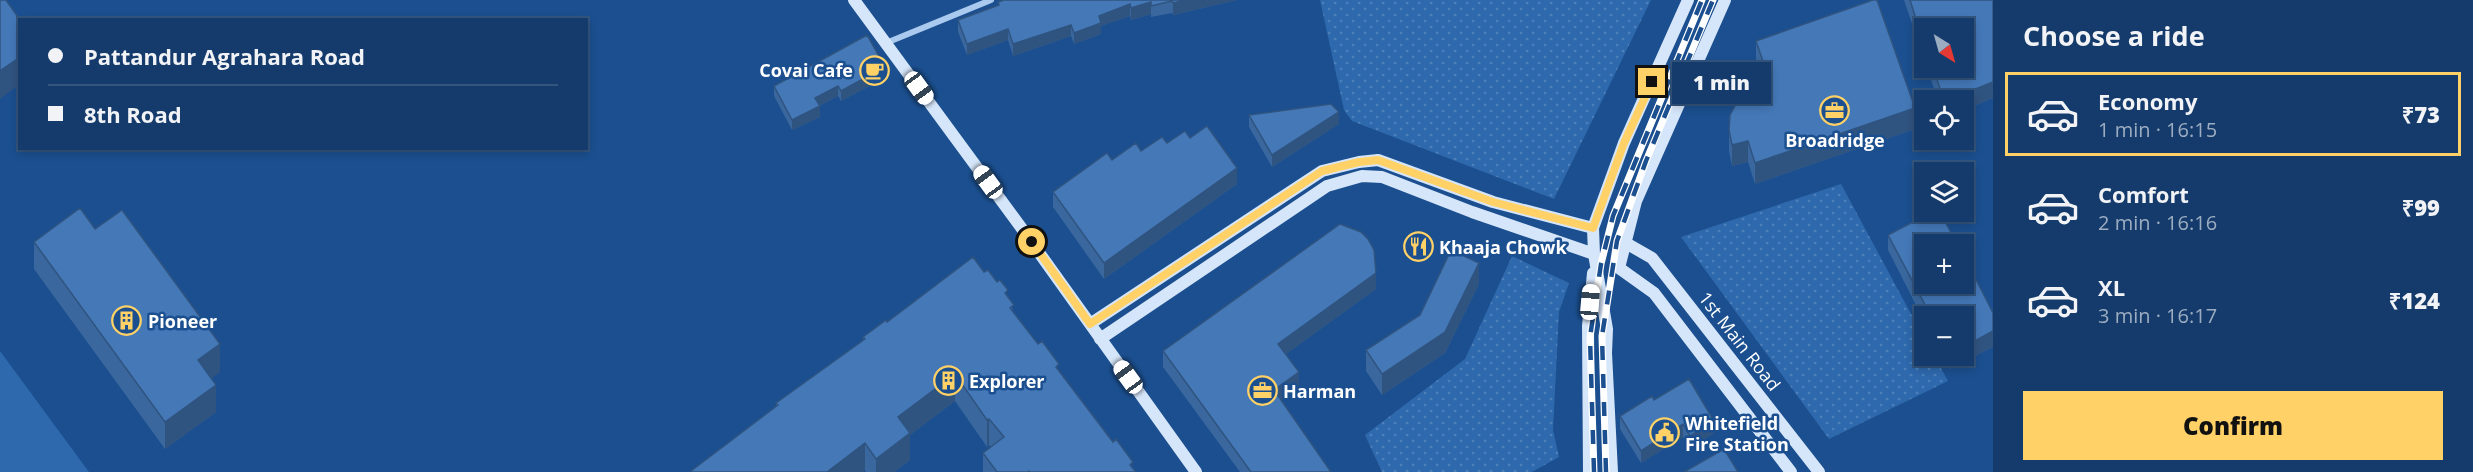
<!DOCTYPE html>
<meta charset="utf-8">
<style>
:root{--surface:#143b6b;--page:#214673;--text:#f1f3f6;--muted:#9dadc1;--line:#33557e;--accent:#ffd166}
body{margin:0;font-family:"Open Sans",sans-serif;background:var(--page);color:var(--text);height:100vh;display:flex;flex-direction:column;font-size:22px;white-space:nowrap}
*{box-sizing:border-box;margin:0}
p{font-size:20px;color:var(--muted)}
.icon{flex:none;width:33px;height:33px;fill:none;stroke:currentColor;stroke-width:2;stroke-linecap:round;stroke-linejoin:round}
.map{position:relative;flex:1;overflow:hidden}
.panel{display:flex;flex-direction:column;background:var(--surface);width:480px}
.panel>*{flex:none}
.banner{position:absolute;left:18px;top:18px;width:570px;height:132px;border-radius:0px;box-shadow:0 3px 9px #0003,0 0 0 2px var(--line);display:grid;align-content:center;height:132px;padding:0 30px;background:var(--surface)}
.needle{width:39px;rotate:143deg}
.controls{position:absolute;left:1914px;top:18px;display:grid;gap:12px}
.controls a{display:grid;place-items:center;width:60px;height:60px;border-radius:0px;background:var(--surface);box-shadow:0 3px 9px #0003,0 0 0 2px var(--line);font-size:30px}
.end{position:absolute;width:27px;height:27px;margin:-14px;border:8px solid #ffd166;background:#111;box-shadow:0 0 0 3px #111}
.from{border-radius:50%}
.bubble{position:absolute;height:42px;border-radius:0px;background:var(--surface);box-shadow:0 3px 9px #0003,0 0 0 2px var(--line);font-size:20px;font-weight:800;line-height:42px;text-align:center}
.car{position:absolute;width:18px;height:36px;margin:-18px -9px;border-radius:8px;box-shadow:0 0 4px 2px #0007;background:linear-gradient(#fff 24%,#345 0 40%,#fff 0 76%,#345 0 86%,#fff 0)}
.banner b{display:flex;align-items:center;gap:21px;height:57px;font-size:22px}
.banner b+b{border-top:2px solid var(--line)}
.banner i{width:15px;height:15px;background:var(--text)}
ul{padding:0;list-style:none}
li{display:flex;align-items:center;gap:18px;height:84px;margin:0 12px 9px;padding:0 18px;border:3px solid transparent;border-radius:0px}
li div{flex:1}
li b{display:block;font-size:22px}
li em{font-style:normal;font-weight:800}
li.current{border-color:var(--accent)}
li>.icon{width:54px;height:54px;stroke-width:1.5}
h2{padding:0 30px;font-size:27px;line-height:72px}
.button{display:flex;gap:12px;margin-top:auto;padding:12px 30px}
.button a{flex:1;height:69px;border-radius:0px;background:var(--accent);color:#111;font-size:24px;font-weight:800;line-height:69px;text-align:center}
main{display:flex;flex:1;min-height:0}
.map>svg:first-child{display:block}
.grass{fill:url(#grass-dots)}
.green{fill:#2e69ad}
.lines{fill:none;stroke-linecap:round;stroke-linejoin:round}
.street{stroke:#a9c9ee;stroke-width:6}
.secondary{stroke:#d6e6fa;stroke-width:12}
.rail-casing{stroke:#fff;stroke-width:7}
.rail{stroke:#1b4f8f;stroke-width:4.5;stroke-dasharray:14;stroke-linecap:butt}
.wall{fill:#3a679d}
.shaded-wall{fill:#305480}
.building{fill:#4478b7;stroke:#305480;stroke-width:1.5}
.route{stroke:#ffd166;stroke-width:8}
.labels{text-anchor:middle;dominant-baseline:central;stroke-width:5;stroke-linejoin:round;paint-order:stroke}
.poi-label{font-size:18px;font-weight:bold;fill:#fff;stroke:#1b4f8f;text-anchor:start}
.street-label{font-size:18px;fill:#fff;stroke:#1b4f8f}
</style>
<main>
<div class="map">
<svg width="1993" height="472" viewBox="0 0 1993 472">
<defs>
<pattern id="grass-dots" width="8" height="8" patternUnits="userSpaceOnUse" patternTransform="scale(1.5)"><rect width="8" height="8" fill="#2e69ad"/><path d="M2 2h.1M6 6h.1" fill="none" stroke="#4d80b9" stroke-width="1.8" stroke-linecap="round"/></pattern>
</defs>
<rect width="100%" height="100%" fill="#1b4f8f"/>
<path class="grass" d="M 1320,0 L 1651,0 L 1554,199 L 1352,121 L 1344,110 Z
M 1841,184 L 1924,338 L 1924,356 L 1934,356 L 1948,381 L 1829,439 L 1681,237 Z
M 1512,256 L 1569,283 L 1559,312 L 1553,430 L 1559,457 L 1532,472 L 1382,472 L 1365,435 L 1465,359 Z"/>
<path class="green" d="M 0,351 L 89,472 L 0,472 Z"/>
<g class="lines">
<path class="street" d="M 886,43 L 991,0"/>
<path class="secondary" d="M 854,0 L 1020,226 L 1196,472
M 1725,0 L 1636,201 L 1619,268 L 1654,293 L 1791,472
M 1624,242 L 1652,258 L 1819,472
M 1090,324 L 1322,171 L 1359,162 L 1378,160 L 1493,202 L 1593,228
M 1100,339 L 1327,186 L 1362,176 L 1382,177 L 1472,212 L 1594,254
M 1589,472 L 1588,326 L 1593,273
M 1612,472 L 1606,353 L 1607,329 L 1594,254 L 1593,228 L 1624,143 L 1688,0"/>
<defs>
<path id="rail" d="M 1594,472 L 1590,337 L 1601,264 L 1613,216 L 1702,0
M 1606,472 L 1602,336 L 1617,241 L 1646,161 L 1713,0"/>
</defs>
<use href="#rail" class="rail-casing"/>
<use href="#rail" class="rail"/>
</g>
<path class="wall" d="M 1237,0 L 1173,15 L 1172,13 L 1151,17 L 1151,14 L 1131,20 L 1130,16 L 1101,26 L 1101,34 L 1074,44 L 1071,36 L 1013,56 L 1008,40 L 967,55 L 958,32 L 958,20 L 998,6 L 998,2 Z
M 1904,0 L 1993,0 L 1993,98 L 1964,110 L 1964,100 L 1938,100 L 1927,68 L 1964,68 L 1924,28 L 1924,59 Z
M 1756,41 L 1915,129 L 1755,184 L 1748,162 L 1732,166 L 1729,151 L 1729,130 L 1761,77 L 1756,62 Z
M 885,78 L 841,101 L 838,96 L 819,106 L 820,117 L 792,130 L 774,96 L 774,86 Z
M 1249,115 L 1339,124 L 1272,167 L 1249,127 Z
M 1190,138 L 1237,184 L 1104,279 L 1053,207 L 1053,192 L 1112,160 L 1167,143 Z
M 95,229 L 220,372 L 211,378 L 216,412 L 165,449 L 34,269 L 34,242 Z
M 1888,235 L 1993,313 L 1993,347 L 1950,369 L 1943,356 L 1964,356 L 1964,316 L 1924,316 L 1924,321 L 1888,250 Z
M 984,272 L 1008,297 L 1014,313 L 1136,472 L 983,472 L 983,453 L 991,447 L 989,445 L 987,447 L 955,401 L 910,435 L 910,460 L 894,472 L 866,472 L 865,470 L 863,472 L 691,472 L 691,471 L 776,406 L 776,403 L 863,340 L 863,337 L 887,322 Z
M 1479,284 L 1445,353 L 1382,395 L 1366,371 L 1366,350 Z
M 1376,289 L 1286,354 L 1299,388 L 1281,401 L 1331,472 L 1240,472 L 1163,367 L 1163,351 Z
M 1654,400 L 1714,433 L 1690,448 L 1683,437 L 1641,463 L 1620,429 L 1620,416 Z"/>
<path class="shaded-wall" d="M 1187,0 L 1237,0 L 1173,15 L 1173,3 Z
M 1151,2 L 1151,14 L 1131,20 L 1131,8 Z
M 1130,4 L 1130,16 L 1101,26 L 1101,34 L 1074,44 L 1074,33 L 1099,16 Z
M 1071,25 L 1071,36 L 1013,56 L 1013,44 Z
M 1008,29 L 1008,40 L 967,55 L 967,44 Z
M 20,57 L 20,84 L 0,99 L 0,71 Z
M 885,67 L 885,78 L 841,101 L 841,91 Z
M 1993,82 L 1993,98 L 1964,110 L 1964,100 L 1948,100 Z
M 838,86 L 838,96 L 815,108 L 815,98 Z
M 820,106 L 820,117 L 792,130 L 792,120 Z
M 1915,108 L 1915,129 L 1755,184 L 1755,163 Z
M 1339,112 L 1339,124 L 1272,167 L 1272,155 Z
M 1748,141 L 1748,162 L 1732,166 L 1732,145 Z
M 1237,168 L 1237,184 L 1104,279 L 1104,263 Z
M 1479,263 L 1479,284 L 1445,353 L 1382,395 L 1382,374 Z
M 1376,273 L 1376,289 L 1278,360 L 1278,344 Z
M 1993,331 L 1993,347 L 1950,369 L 1950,356 L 1964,356 L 1964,347 Z
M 220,344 L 220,372 L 198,388 L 198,360 Z
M 1299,372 L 1299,388 L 1274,406 L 1274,390 Z
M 955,374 L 955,401 L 910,435 L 910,460 L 894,472 L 876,472 L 876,459 L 898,417 Z
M 216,385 L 216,412 L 165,449 L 165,422 Z
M 989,419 L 989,445 L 987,447 L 987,420 Z
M 1714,421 L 1714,433 L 1690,448 L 1690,436 Z
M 1683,424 L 1683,437 L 1641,463 L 1641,451 Z
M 865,443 L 865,470 L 863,472 L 827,472 Z"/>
<path class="building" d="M 0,0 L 6,0 L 20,20 L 20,57 L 0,71 Z
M 1004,0 L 1187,0 L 1173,3 L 1172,1 L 1151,6 L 1151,2 L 1131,8 L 1130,4 L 1099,16 L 1101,23 L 1074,33 L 1071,25 L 1013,44 L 1008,29 L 967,44 L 958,20 L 999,5 L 998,2 Z
M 1873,0 L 1877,0 L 1915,108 L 1755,163 L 1748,141 L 1732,145 L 1729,130 L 1730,115 L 1739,99 L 1751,83 L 1767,73 L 1756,41 Z
M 1910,0 L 1993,0 L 1993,82 L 1948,100 L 1944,100 L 1933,68 L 1964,68 L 1964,28 L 1924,28 L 1924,44 Z
M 867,35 L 885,67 L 841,91 L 838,86 L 815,98 L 820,106 L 792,120 L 774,86 Z
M 1331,104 L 1339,112 L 1272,155 L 1249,115 Z
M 1207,126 L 1237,168 L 1104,263 L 1053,192 L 1107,153 L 1112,160 L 1136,143 L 1141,151 L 1162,137 L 1167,143 L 1185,131 L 1190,138 Z
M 80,208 L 95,229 L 122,210 L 220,344 L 198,360 L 216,385 L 165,422 L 34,242 Z
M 1932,212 L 1940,212 L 1957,244 L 1924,244 L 1924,284 L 1964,284 L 1964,256 L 1993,313 L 1993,331 L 1964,347 L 1964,316 L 1931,316 L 1888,235 Z
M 1340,224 L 1361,232 L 1368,239 L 1374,250 L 1376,273 L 1278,344 L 1299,372 L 1274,390 L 1331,472 L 1251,472 L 1163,351 Z
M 1451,250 L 1479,263 L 1445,332 L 1382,374 L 1366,350 L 1420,315 Z
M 973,257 L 984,272 L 988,270 L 997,282 L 1000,280 L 1008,290 L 1005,293 L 1014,305 L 1010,308 L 1038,344 L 1042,341 L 1059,364 L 1056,367 L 1113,442 L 1116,439 L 1133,462 L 1130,465 L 1136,472 L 1030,472 L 1029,471 L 1028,472 L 997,472 L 983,453 L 1004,437 L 989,419 L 987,420 L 955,374 L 898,417 L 910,433 L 876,459 L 865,443 L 827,472 L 692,472 L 691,471 L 778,405 L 776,403 L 865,339 L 863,337 L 886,320 L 887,322 Z
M 1689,379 L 1714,421 L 1690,436 L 1683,424 L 1641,451 L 1620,416 L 1652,396 L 1654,400 Z
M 1724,449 L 1738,472 L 1684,472 Z"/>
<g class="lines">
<path class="route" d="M 1032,242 L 1090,324 L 1322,171 L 1359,162 L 1378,160 L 1493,202 L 1593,228 L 1624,143 L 1652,82"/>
</g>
<defs>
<symbol id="cafe-ring" viewBox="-11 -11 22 22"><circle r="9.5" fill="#1b4f8f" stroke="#ffd166" stroke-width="1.5"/><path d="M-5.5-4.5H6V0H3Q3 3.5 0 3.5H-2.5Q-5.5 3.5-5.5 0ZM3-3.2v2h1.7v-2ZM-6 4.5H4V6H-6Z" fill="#ffd166"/></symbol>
<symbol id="office-ring" viewBox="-11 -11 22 22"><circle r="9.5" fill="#1b4f8f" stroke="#ffd166" stroke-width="1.5"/><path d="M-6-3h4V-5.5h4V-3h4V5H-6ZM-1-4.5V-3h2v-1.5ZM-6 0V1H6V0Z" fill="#ffd166"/></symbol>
<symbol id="restaurant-ring" viewBox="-11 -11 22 22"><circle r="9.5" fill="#1b4f8f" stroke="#ffd166" stroke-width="1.5"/><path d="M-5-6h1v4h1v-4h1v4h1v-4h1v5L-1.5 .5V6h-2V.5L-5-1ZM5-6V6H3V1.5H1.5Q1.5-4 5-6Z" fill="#ffd166"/></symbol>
<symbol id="building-ring" viewBox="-11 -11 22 22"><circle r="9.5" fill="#1b4f8f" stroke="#ffd166" stroke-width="1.5"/><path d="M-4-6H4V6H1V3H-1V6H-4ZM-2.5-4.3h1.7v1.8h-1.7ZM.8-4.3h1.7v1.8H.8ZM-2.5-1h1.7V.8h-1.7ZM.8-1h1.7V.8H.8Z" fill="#ffd166"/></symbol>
<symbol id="civic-ring" viewBox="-11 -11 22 22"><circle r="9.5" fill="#1b4f8f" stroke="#ffd166" stroke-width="1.5"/><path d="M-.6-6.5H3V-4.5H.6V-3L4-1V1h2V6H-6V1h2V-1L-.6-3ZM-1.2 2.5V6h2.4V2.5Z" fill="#ffd166"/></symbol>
</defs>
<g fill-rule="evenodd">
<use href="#cafe-ring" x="858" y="54" width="33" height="33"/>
<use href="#office-ring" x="1818" y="94" width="33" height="33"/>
<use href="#restaurant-ring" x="1402" y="230" width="33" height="33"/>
<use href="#building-ring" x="110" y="304" width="33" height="33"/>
<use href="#building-ring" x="932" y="364" width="33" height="33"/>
<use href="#office-ring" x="1246" y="374" width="33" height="33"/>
<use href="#civic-ring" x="1648" y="416" width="33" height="33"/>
</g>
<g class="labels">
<g class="poi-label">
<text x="853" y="70" text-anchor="end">Covai Cafe</text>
<text x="1835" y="140" text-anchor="middle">Broadridge</text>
<text x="1439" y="247">Khaaja Chowk</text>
<text x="148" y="321">Pioneer</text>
<text x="969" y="381">Explorer</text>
<text x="1283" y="391">Harman</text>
<text x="1685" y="423">Whitefield<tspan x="1685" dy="21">Fire Station</tspan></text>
</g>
<g class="street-label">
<text transform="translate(1740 341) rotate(52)">1st Main Road</text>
</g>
</g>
</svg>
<div class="controls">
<a><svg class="needle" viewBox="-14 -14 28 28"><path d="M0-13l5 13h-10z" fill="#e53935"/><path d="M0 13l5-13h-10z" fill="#9dadc1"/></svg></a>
<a><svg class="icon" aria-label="locate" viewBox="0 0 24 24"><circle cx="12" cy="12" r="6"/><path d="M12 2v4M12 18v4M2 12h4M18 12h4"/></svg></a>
<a><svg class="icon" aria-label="layers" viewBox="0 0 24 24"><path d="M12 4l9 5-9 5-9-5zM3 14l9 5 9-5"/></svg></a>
<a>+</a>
<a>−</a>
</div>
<i class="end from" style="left:1032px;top:242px"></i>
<i class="end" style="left:1652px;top:82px"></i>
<div class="bubble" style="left:1672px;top:62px;width:99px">1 min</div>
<i class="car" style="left:919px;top:88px;rotate:144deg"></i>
<i class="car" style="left:988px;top:182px;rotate:324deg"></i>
<i class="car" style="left:1590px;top:302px;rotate:5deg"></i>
<i class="car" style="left:1128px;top:377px;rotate:324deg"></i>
<div class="banner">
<b><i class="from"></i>Pattandur Agrahara Road</b>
<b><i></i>8th Road</b>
</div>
</div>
<section class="panel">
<h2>Choose a ride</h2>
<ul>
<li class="current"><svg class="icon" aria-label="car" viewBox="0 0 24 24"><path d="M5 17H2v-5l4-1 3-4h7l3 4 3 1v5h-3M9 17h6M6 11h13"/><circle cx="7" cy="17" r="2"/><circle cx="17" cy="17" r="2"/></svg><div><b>Economy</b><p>1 min · 16:15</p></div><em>₹73</em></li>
<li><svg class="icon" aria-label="car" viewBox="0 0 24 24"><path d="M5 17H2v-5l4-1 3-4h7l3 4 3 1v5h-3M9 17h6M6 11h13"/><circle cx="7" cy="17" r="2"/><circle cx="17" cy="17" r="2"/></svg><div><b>Comfort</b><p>2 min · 16:16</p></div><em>₹99</em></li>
<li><svg class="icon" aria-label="car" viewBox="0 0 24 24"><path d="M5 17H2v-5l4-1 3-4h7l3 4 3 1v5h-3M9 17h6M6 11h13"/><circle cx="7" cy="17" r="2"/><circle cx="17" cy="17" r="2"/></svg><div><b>XL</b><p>3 min · 16:17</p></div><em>₹124</em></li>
</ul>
<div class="button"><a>Confirm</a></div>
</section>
</main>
